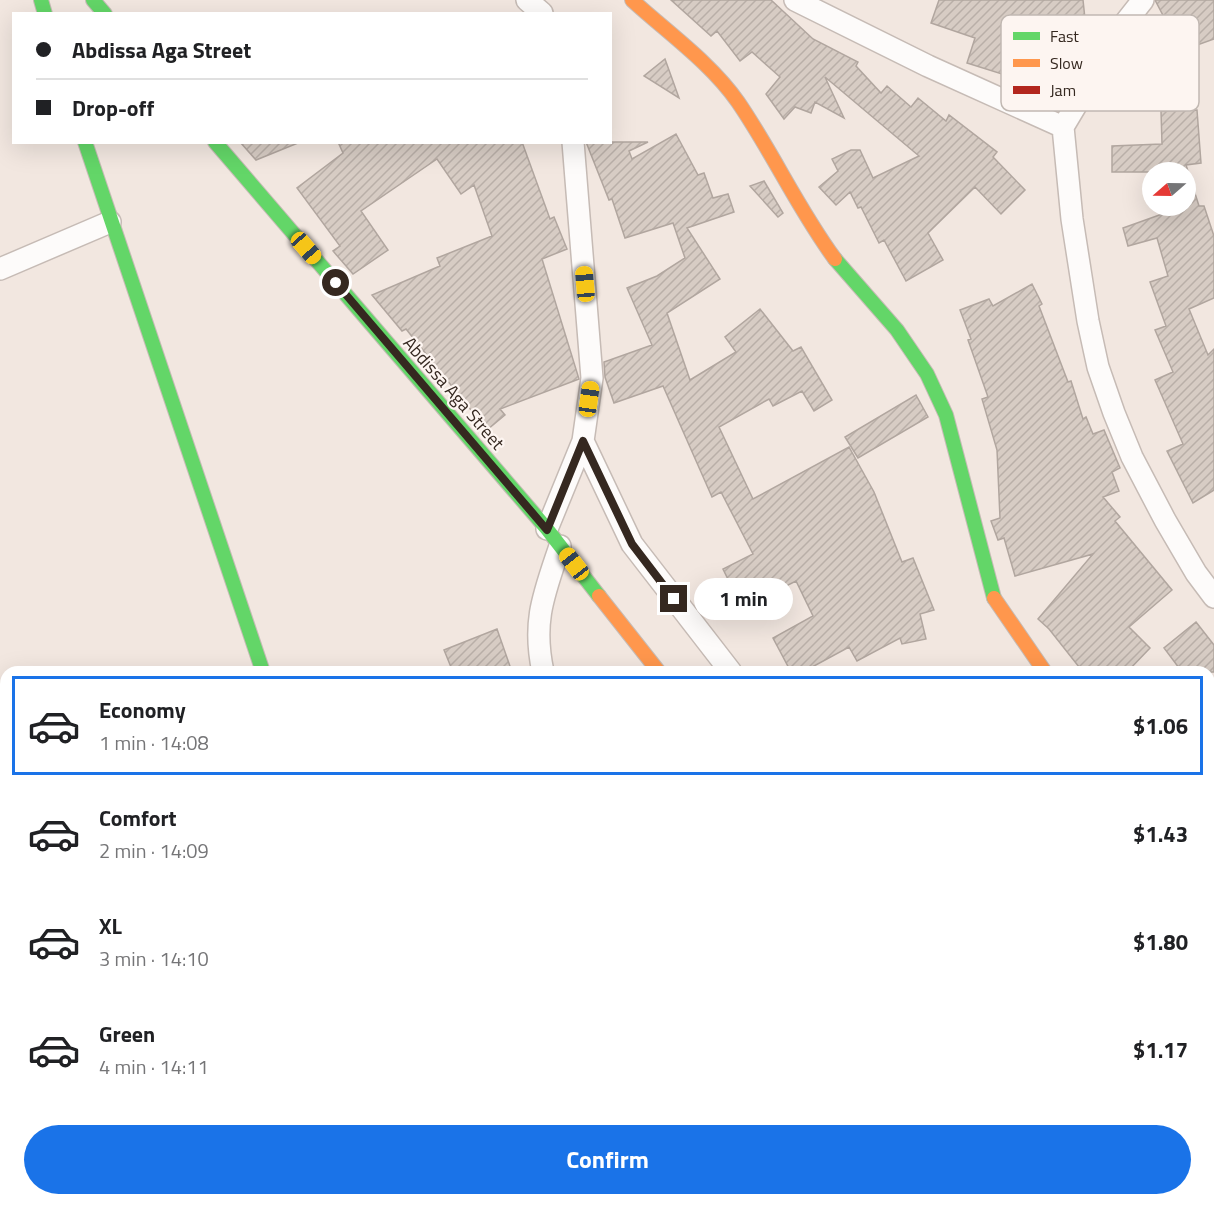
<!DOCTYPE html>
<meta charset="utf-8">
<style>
:root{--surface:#fff;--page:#f6f6f6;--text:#202124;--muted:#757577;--line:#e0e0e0;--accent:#1a73e8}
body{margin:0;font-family:"Titillium Web",sans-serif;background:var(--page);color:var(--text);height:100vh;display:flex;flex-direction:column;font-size:22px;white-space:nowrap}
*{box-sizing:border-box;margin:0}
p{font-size:20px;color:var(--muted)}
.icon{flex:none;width:33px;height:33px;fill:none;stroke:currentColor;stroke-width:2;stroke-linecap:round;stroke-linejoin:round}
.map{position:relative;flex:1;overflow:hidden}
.details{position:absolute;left:0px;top:666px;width:1215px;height:540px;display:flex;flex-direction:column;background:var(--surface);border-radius:18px 18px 0 0;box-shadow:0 6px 24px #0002}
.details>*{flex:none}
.banner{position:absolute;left:12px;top:12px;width:600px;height:132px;border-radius:0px;box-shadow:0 6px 24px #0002;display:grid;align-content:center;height:132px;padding:0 24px;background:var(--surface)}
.needle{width:39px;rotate:250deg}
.controls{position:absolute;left:1142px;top:162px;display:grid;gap:12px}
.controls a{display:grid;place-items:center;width:54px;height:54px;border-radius:50%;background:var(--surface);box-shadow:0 6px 24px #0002;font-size:30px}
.end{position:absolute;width:27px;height:27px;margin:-14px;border:8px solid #352820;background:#fff;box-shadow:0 0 0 3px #fff}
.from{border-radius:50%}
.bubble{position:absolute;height:42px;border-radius:21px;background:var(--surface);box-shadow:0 6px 24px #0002;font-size:20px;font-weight:700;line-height:42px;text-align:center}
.car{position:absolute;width:18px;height:36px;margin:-18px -9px;border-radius:8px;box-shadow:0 0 4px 2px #0007;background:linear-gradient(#f5c518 24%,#345 0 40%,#f5c518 0 76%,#345 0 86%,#f5c518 0)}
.banner b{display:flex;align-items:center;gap:21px;height:57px;font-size:22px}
.banner b+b{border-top:2px solid var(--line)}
.banner i{width:15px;height:15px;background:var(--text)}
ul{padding:10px 0 0;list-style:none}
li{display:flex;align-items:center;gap:18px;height:99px;margin:0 12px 9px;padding:0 12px;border:3px solid transparent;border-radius:0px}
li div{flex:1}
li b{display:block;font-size:22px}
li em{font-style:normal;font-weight:700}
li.selected{border-color:var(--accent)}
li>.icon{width:54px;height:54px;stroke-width:1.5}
.action{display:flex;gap:12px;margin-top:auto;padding:12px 24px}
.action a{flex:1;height:69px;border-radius:36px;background:var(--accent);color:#fff;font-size:24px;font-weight:700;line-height:69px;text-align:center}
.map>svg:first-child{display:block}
.commercial{fill:#ece0e8}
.building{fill:url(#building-hatch);stroke:#b1a69f;stroke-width:1.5}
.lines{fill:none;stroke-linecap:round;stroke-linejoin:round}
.street-casing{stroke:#c6bbb5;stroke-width:24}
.fast-casing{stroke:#c6bbb5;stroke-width:16}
.slow-casing{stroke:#c6bbb5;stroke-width:16}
.jam-casing{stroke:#c6bbb5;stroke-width:16}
.street{stroke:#fdfbfa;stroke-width:21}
.fast{stroke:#63d668;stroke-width:14}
.slow{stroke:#ff974d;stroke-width:14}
.jam{stroke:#b3261e;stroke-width:14}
.route{stroke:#352820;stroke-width:8}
.labels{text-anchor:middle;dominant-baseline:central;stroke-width:4.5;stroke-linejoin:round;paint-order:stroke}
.street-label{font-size:18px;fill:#352820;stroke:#fdf5f1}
.key{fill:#fdf5f1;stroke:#c1b8b2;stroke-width:1.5}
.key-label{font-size:16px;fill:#352820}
</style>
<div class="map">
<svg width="1214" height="1206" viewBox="0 0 1214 1206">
<defs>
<pattern id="building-hatch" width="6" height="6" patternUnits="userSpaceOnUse" patternTransform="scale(1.5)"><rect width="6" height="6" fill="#d7ccc4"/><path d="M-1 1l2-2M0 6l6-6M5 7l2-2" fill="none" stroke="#b9afa8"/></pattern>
</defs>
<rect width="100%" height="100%" fill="#f2e7e0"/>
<path class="commercial" d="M 0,799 L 6,810 L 6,1173 L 0,1176 Z
M 42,1200 L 271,1200 L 274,1206 L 46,1206 Z"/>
<path class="building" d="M 671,0 L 771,0 L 813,39 L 858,62 L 856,66 L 881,93 L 887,86 L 911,107 L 918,98 L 946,121 L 949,115 L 997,152 L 993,157 L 1025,190 L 1001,214 L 975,187 L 928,233 L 943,260 L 906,281 L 884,240 L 879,243 L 861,207 L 858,208 L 850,192 L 836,205 L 819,187 L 838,171 L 832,159 L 851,150 L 860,150 L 873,178 L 919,156 L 825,77 L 844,118 L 815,102 L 811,113 L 795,107 L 784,119 L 766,94 L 780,77 L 752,52 L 740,61 L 717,31 L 711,36 Z
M 939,0 L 1083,0 L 1085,19 L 1036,25 L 1021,80 L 967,63 L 975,38 L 931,23 Z
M 1155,0 L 1214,0 L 1214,39 L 1172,54 L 1162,25 L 1167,23 Z
M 665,59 L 679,98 L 644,76 Z
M 1197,110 L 1201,163 L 1186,165 L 1199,206 L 1204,206 L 1214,236 L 1214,298 L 1189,309 L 1208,355 L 1214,349 L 1214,490 L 1193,503 L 1167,451 L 1183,444 L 1155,380 L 1173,372 L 1155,330 L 1166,326 L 1150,282 L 1168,276 L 1157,238 L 1128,246 L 1123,228 L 1165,213 L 1163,206 L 1185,206 L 1185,172 L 1112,172 L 1112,146 L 1162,144 L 1161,111 Z
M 676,134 L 698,175 L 704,173 L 713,198 L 728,194 L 734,212 L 687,228 L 720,279 L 667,313 L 690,380 L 736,352 L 725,337 L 760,309 L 793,351 L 801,347 L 832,400 L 814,411 L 802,391 L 773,406 L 769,399 L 719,427 L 753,499 L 849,447 L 874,492 L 902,562 L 913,558 L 934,610 L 920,614 L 926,639 L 902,644 L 900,638 L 857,661 L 849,647 L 803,672 L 791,672 L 773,638 L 813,616 L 796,581 L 742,608 L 723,569 L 753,554 L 721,492 L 712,497 L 663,386 L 614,403 L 605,377 L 604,362 L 652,345 L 627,288 L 657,276 L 685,258 L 673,223 L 625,238 L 612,199 L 609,200 L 586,142 L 648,142 L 629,151 L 632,159 Z
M 240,142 L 298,142 L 298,143 L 256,160 Z
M 338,142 L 522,142 L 550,219 L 554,217 L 567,249 L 542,259 L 579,379 L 500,409 L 505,415 L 487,430 L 406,329 L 402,331 L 372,295 L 440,266 L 437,258 L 492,236 L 474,185 L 461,194 L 437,159 L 361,211 L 388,250 L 353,274 L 333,251 L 340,246 L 297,188 L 343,153 Z
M 764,181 L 783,213 L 778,217 L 750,186 Z
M 1032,284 L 1042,304 L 1039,306 L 1068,382 L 1071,381 L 1083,419 L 1086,417 L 1093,434 L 1104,430 L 1120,468 L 1112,472 L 1119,491 L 1103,497 L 1120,517 L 1115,521 L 1172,590 L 1129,627 L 1150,648 L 1127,672 L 1083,672 L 1049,629 L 1038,619 L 1093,554 L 1015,576 L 1004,538 L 998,540 L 991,521 L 1000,518 L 997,450 L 982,399 L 988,397 L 968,340 L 971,339 L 960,310 L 989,299 L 993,306 Z
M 916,395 L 928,417 L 858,458 L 845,437 Z
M 1196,622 L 1214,645 L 1214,672 L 1182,672 L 1164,648 Z
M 497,629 L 512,672 L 453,672 L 444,650 Z"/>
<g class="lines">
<defs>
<path id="street" d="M 527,0 L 542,13
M 795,0 L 928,66 L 1063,127
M 1143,0 L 1106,47 L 1091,80 L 1063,127 L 1072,219 L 1088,321 L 1098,367 L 1114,413 L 1132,457 L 1165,520 L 1196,573 L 1214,597
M 0,269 L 110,222
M 583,441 L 632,544 L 731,672
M 547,529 L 583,441 L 592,378 L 573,142
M 543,672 C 532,621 544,594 560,546
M 0,768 L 6,781
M 1209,801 L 1214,806
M 250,1200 L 253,1206
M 841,1200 L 846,1206"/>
<path id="fast" d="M 41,0 L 45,14
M 93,0 L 105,14
M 85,142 L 263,672
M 215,142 L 547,529 L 599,596
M 835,259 L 897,330 L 927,374 L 946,415 L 994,598
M 1054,1200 L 1058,1206"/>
<path id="slow" d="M 632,0 C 667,32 711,63 738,102 C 773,153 798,209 835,259
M 599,596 L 659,672
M 994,598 L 1045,672"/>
<path id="jam" d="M 439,1200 L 440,1206"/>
</defs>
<use href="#street" class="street-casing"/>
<use href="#fast" class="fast-casing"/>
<use href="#slow" class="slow-casing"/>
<use href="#jam" class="jam-casing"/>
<use href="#street" class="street"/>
<use href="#fast" class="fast"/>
<use href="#slow" class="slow"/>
<use href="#jam" class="jam"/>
</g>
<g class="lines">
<path class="route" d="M 336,283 L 547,530 L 583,441 L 632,544 L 674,599"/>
</g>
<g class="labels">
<g class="street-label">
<text transform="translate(454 393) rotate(49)">Abdissa Aga Street</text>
</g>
</g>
<rect x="1001" y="15" width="198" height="96" rx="9" class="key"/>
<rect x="1013" y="32" width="27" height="8" fill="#63d668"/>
<rect x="1013" y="59" width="27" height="8" fill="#ff974d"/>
<rect x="1013" y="86" width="27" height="8" fill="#b3261e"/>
<g class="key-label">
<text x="1050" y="42">Fast</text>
<text x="1050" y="69">Slow</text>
<text x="1050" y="96">Jam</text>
</g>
</svg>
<div class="controls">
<a><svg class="needle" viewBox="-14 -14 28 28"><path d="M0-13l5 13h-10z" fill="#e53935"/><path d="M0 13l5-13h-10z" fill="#757577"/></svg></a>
</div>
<i class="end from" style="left:336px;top:283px"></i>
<i class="end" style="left:674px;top:599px"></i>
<div class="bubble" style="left:694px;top:578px;width:99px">1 min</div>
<i class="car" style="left:306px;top:248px;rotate:139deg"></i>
<i class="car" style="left:585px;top:284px;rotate:355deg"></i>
<i class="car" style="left:589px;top:399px;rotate:8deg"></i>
<i class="car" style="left:574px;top:564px;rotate:322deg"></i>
<div class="banner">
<b><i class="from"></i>Abdissa Aga Street</b>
<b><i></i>Drop-off</b>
</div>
<section class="details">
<ul>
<li class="selected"><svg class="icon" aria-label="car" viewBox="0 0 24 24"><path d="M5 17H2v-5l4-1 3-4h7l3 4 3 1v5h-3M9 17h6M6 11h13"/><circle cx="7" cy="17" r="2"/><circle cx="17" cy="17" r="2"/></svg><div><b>Economy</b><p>1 min · 14:08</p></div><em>$1.06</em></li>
<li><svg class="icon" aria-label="car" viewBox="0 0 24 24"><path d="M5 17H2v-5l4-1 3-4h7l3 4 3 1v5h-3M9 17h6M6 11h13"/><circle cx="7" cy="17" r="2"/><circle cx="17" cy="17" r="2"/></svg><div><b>Comfort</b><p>2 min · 14:09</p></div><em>$1.43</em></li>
<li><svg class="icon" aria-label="car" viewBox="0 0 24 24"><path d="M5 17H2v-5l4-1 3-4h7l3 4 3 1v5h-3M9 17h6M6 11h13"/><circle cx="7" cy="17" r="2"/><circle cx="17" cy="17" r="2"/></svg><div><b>XL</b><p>3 min · 14:10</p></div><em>$1.80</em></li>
<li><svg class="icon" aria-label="car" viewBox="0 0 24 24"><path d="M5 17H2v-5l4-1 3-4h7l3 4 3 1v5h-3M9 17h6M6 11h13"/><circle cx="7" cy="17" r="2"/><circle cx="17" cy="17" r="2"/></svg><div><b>Green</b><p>4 min · 14:11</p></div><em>$1.17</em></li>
</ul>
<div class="action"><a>Confirm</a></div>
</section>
</div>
